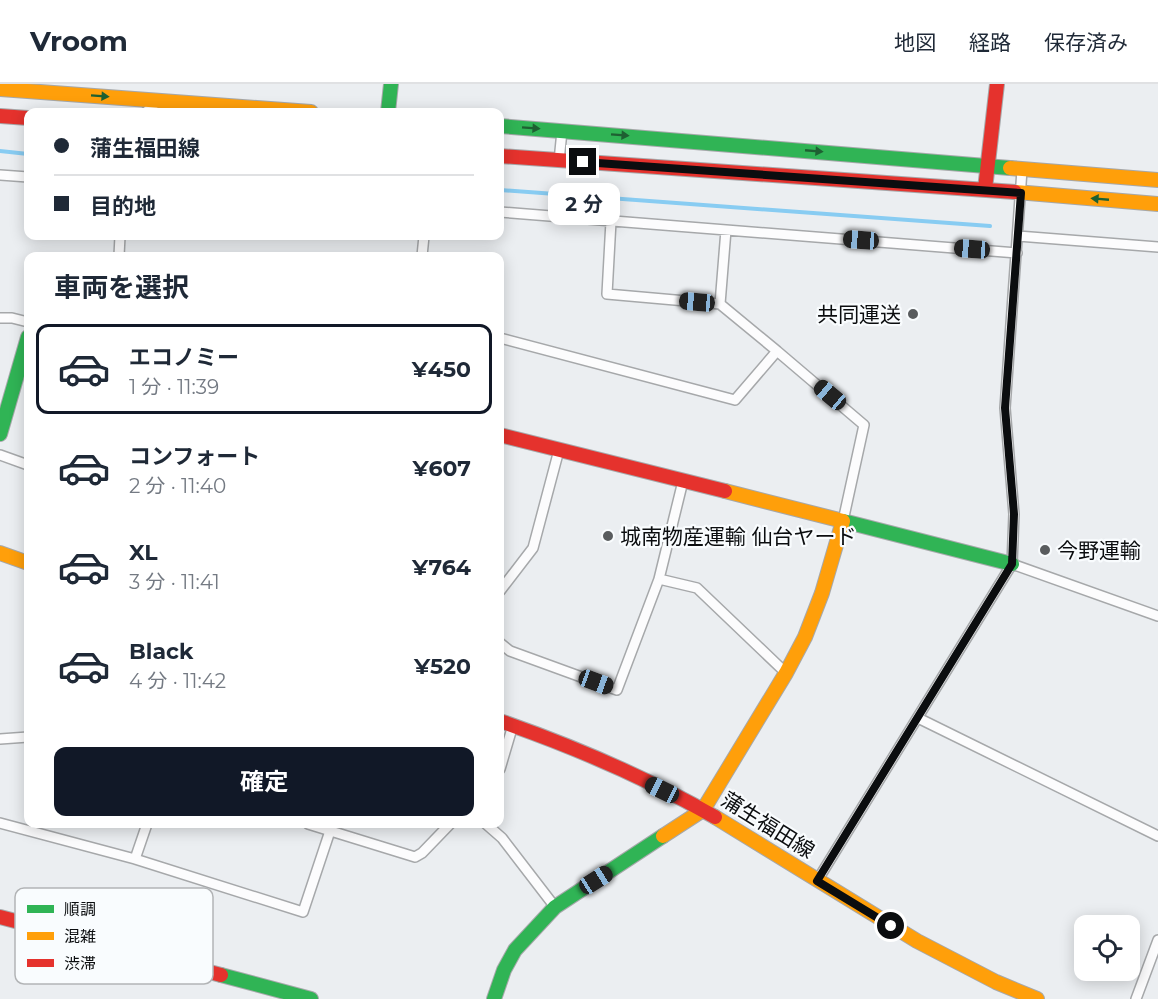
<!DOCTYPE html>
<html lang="ja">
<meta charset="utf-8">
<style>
:root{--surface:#fff;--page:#f6f6f7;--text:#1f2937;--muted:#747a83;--line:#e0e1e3;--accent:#111827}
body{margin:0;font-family:Montserrat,"Noto Sans JP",sans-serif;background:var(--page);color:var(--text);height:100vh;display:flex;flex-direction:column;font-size:22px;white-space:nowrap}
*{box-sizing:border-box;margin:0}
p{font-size:20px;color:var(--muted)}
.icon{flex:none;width:33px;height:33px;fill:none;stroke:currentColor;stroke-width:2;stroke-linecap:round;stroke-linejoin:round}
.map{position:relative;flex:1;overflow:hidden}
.sheet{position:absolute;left:24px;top:168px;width:480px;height:576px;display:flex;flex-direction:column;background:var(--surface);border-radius:12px;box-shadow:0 3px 15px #0003}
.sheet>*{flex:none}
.banner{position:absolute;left:24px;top:24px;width:480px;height:132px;border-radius:12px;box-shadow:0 3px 15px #0003;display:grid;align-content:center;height:132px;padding:0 30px;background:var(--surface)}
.controls{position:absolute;left:1074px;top:831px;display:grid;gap:12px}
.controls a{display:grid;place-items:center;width:66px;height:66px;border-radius:12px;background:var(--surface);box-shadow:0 3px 15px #0003;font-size:30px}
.end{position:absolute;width:27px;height:27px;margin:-14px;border:8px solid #0b0d0f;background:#fff;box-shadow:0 0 0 3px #fff}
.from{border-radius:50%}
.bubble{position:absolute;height:42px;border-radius:12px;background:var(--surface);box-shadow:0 3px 15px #0003;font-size:20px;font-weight:700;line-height:42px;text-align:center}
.car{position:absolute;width:18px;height:36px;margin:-18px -9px;border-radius:8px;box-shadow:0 0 4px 2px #0007;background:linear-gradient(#222 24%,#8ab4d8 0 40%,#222 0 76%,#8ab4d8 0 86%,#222 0)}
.banner b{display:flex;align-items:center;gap:21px;height:57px;font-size:22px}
.banner b+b{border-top:2px solid var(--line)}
.banner i{width:15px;height:15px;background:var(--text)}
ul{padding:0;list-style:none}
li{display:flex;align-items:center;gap:18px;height:90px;margin:0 12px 9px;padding:0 18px;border:3px solid transparent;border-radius:12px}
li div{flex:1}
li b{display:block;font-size:22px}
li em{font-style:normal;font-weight:700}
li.selected{border-color:var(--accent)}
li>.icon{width:54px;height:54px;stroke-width:1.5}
h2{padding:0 30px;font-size:27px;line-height:72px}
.primary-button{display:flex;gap:12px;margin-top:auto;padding:12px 30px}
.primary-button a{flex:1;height:69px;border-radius:12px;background:var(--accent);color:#fff;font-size:24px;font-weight:700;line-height:69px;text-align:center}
header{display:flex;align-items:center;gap:36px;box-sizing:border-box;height:84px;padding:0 30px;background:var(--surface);border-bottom:2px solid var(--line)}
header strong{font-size:28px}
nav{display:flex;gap:33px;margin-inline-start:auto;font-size:21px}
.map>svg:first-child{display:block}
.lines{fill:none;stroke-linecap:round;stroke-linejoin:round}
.stream{stroke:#88ccf2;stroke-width:4}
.street-casing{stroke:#a6a8aa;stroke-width:12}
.fast-casing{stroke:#a6a8aa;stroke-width:16}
.slow-casing{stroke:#a6a8aa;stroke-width:16}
.jam-casing{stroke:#a6a8aa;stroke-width:16}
.street{stroke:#fcfcfd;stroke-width:9}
.fast{stroke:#30b455;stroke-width:14}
.slow{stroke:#ff9f0a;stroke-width:14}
.jam{stroke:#e5322d;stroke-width:14}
.oneway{fill:#1e6032}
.route{stroke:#0b0d0f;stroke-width:8}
.poi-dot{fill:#595c5e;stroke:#f9fcfe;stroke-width:2}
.labels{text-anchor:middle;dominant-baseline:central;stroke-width:4.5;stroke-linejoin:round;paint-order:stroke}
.poi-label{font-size:21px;fill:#0b0d0f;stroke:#f9fcfe;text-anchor:start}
.street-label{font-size:21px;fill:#0b0d0f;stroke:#f9fcfe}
.key{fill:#f9fcfe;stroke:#b2b4b6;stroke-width:1.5}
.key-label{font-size:16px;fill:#0b0d0f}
</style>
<header>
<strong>Vroom</strong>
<nav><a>地図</a><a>経路</a><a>保存済み</a></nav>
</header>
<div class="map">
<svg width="1158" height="915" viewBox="0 0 1158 915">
<rect width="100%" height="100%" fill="#ebeef1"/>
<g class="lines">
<path class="stream" d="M 0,67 L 28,70
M 500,106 L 990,142"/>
<defs>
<path id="street" d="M 146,28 L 159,16
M 559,77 L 562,47
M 0,91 L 28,93
M 500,128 L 1017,169
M 611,137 L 607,210 L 720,220 L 777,267
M 1018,152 L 1158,163
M 119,172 L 120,152
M 422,172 L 424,152
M 720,220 L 726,146
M 0,234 L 12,234 L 28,238
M 500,254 L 735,316 L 777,267 L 864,341 L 843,437
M 0,371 L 28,381
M 1012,480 L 1158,532
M 659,495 L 697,504 L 786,589
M 500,507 L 533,464 L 559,366
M 500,559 L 510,567 L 617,606 L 659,495 L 683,397
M 918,634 L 1158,752
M 0,655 L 28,653
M 500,685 L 513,641
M 0,739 L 135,775 L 303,828 L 330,747
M 308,740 L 415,773 L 422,769 L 450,740
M 486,740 L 502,754 L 555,823
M 135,775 L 147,740
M 817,797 L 1012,480 L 1014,430 L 1005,324 L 1022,86
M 1136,915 L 1158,856"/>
<path id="fast" d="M 388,28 L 391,0
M 500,42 L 1010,84
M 0,350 L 28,253
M 843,437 L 1012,480
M 221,891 L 311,915
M 494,915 L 504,886 L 515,866 L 555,823 L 663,752"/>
<path id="slow" d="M 0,5 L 311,28
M 1010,84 L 1158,96
M 1015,108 L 1158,120
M 0,469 L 28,479
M 715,733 L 917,857 L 996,898 L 1037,915
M 663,752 L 703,726 L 786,589 L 805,553 L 822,509 L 843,437 L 725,407"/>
<path id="jam" d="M 0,32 L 28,34
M 500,72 L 1015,108
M 985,105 L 997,0
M 500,351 L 725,407
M 500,637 C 575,663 647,694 715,733
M 0,833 L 221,891"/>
</defs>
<use href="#street" class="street-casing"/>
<use href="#fast" class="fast-casing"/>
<use href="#slow" class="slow-casing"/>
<use href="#jam" class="jam-casing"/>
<use href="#street" class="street"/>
<use href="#fast" class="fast"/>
<use href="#slow" class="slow"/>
<use href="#jam" class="jam"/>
</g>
<defs><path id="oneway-solid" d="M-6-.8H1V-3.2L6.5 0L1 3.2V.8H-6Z" transform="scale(1.5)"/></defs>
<g class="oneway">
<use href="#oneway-solid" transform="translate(100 12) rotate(4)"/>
<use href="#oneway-solid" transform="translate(531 44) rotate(4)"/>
<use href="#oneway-solid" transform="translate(620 51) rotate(4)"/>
<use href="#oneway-solid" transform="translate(814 67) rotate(5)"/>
<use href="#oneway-solid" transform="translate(1100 115) rotate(-175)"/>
</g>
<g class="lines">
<path class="route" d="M 583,78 L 1021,109 L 1005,324 L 1014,430 L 1012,480 L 817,797 L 891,842"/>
</g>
<g class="poi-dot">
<circle cx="913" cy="230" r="6"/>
<circle cx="608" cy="452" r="6"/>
<circle cx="1045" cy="466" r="6"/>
</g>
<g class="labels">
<g class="poi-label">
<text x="901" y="230" text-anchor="end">共同運送</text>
<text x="620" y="452">城南物産運輸 仙台ヤード</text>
<text x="1057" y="466">今野運輸</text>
</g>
<g class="street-label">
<text transform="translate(768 741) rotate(32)">蒲生福田線</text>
</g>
</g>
<rect x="15" y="804" width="198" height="96" rx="9" class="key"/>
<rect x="27" y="821" width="27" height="8" fill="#30b455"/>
<rect x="27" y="848" width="27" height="8" fill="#ff9f0a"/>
<rect x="27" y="875" width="27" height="8" fill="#e5322d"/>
<g class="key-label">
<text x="64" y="831">順調</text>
<text x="64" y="858">混雑</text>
<text x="64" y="885">渋滞</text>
</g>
</svg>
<div class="controls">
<a><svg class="icon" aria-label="locate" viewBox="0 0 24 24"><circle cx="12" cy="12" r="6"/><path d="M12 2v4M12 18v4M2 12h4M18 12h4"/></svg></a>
</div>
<i class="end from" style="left:891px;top:842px"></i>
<i class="end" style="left:583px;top:78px"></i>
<div class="bubble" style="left:548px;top:99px;width:72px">2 分</div>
<i class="car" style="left:861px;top:156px;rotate:274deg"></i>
<i class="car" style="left:972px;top:165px;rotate:274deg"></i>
<i class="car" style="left:697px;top:218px;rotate:275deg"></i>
<i class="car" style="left:830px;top:311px;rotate:310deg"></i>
<i class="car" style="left:596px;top:598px;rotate:110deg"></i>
<i class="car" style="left:662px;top:706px;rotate:296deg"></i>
<i class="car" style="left:596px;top:796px;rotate:58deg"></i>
<div class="banner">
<b><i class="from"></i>蒲生福田線</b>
<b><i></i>目的地</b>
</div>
<section class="sheet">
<h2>車両を選択</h2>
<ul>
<li class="selected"><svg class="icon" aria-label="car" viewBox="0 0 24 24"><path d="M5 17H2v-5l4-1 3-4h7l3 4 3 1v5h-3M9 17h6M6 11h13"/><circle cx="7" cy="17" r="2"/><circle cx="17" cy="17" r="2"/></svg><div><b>エコノミー</b><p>1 分 · 11:39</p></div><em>¥450</em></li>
<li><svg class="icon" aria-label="car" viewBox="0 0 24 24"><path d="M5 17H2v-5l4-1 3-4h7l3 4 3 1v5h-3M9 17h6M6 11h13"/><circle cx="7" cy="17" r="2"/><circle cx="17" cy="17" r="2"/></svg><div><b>コンフォート</b><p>2 分 · 11:40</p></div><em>¥607</em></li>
<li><svg class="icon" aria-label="car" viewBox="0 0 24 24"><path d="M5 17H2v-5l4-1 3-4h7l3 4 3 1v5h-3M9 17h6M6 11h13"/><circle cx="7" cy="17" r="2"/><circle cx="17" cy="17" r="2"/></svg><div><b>XL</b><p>3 分 · 11:41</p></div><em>¥764</em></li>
<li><svg class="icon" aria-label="car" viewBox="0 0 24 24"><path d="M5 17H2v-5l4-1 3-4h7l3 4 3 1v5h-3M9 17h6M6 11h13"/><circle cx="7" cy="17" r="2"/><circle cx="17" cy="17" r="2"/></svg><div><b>Black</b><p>4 分 · 11:42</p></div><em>¥520</em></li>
</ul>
<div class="primary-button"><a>確定</a></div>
</section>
</div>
